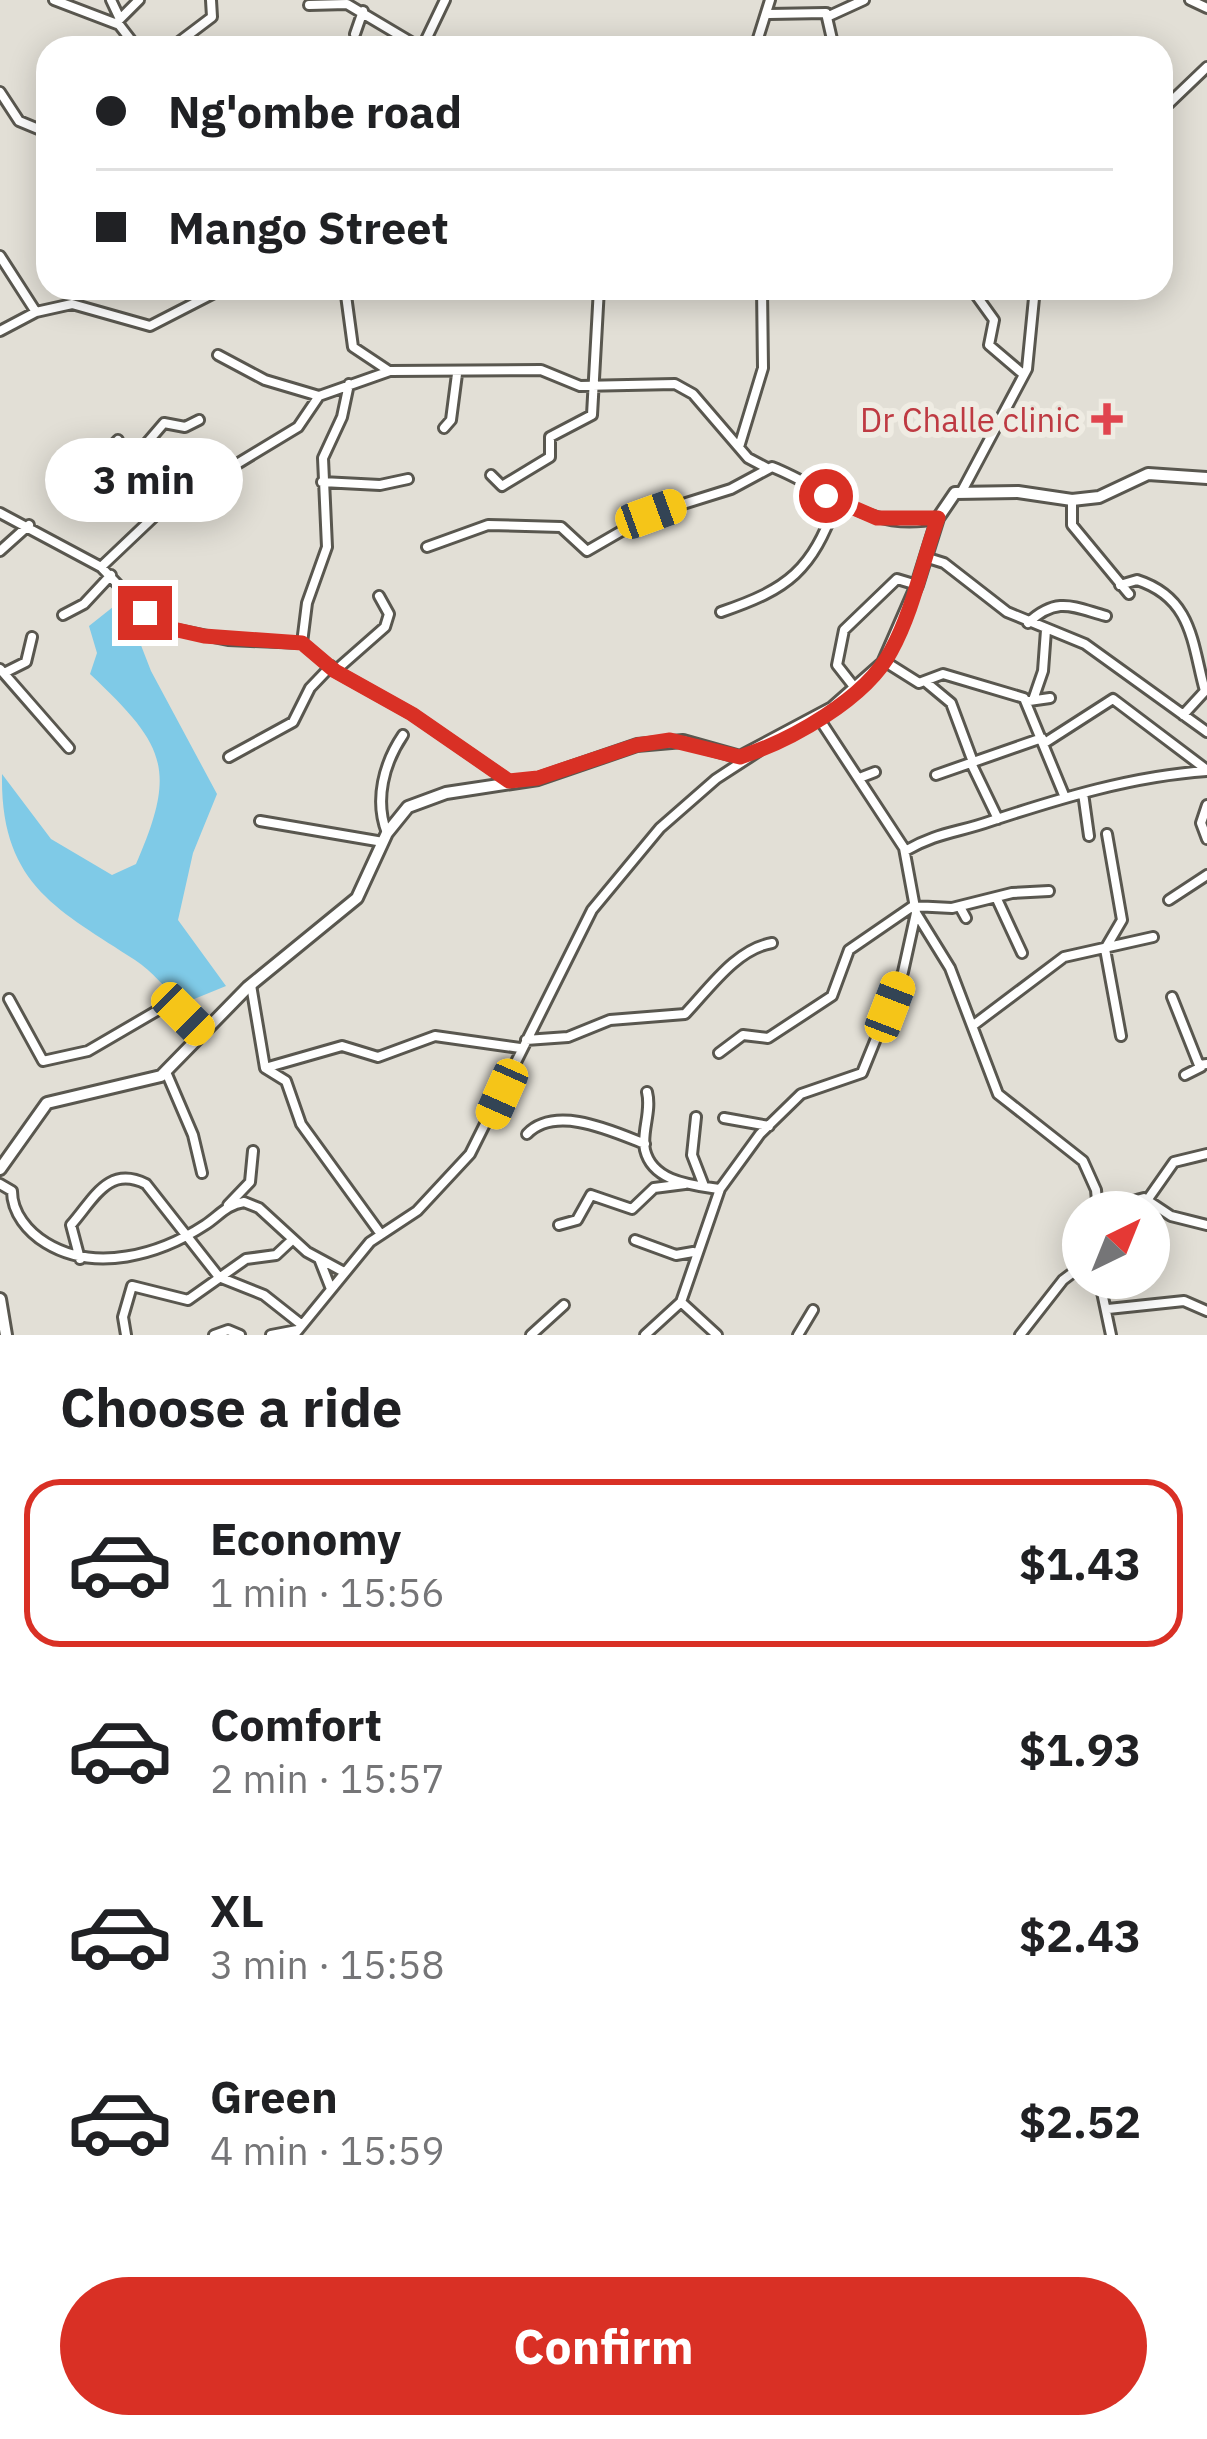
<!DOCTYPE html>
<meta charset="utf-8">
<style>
:root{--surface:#fff;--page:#f2f2f2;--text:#202124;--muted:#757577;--line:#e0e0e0;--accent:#d93025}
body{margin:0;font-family:"IBM Plex Sans",sans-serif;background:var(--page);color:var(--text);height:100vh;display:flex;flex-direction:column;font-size:45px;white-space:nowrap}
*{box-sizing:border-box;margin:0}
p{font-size:39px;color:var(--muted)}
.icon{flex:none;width:66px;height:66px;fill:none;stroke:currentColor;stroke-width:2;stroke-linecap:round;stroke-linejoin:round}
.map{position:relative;height:1335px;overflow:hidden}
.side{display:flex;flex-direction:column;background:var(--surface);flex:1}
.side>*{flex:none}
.guide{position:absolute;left:36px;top:36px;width:1137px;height:264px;border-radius:36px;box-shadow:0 6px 30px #0003;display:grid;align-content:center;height:264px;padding:0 60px;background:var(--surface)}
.needle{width:78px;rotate:43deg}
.fabs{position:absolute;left:1062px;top:1191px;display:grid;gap:24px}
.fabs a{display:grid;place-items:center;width:108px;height:108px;border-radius:50%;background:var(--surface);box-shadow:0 6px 30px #0003;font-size:60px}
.end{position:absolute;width:54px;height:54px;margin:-27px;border:15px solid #d93025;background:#fff;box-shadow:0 0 0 6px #fff}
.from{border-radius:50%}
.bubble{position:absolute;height:84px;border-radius:42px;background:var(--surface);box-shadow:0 6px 30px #0003;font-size:39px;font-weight:700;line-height:84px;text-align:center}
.car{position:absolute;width:36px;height:72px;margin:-36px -18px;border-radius:15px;box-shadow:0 0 9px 3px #0007;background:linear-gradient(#f5c518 24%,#345 0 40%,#f5c518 0 76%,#345 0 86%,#f5c518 0)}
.guide b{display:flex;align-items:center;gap:42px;height:114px;font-size:45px}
.guide b+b{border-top:3px solid var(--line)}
.guide i{width:30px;height:30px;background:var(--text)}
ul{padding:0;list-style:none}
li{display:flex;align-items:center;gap:36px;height:168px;margin:0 24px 18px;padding:0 36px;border:6px solid transparent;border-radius:36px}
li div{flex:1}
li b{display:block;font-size:45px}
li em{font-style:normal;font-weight:700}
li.selected{border-color:var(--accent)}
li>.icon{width:108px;height:108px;stroke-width:1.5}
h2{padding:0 60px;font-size:54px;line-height:144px}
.cta{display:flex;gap:24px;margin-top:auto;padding:24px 60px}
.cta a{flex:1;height:138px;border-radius:72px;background:var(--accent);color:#fff;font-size:48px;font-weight:700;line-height:138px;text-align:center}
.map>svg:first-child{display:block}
.water{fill:#7fcae7}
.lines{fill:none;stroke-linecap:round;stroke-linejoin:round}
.street-casing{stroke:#59574f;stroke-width:14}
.secondary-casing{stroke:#59574f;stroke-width:16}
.street{stroke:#fff;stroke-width:8}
.secondary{stroke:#fff;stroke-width:10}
.route{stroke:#d93025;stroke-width:15}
.health-dot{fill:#e0444e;stroke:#efece3;stroke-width:4.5}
.labels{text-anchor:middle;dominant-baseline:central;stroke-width:12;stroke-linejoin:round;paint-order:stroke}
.health-label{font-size:33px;fill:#be3a42;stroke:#efece3;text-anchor:end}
</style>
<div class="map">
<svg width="1207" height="1335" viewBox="0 0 1207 1335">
<rect width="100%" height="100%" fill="#e2dfd6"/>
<path class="water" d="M 123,599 L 151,671 L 217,794 L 193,853 L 178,920 L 226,986 L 182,1004 C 167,990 152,971 135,960 C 60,910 0,886 2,774 L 51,839 L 112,875 L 136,864 C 178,768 165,745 90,674 L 97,653 L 89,626 Z"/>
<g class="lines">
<defs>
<path id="street" d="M 54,0 L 117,24
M 111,0 L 119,17
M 1190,0 L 1207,8
M 309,5 L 347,4 L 421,48
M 769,14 L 826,13 L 834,48
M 829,16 L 864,0
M 355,34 L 363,11
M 137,48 L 117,22 L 139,0
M 171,48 L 212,17 L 211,0
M 422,48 L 445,0
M 755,48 L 770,0
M 0,92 L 19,121 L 48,133
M 1161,111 L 1207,67
M 0,256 L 36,312
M 345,288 L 353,347 L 389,371
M 971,288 L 994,320 L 989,345 L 1023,374
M 0,331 L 36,312 L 72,304 L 150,326 L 224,288
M 218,355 L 265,380 L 319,396
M 1003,414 L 1042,420
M 444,428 L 451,420 L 457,374
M 739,447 L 763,368 L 762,288
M 73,470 L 149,520
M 491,475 L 502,486 L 550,457 L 550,437 L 592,415 L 599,288
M 81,479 L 118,440
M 322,482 L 380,485 L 408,479
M 962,491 L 1027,369 L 1035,288
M 104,493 L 164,423 L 185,427 L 199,420
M 1072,500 L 1072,525 L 1129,594
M 0,513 L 101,567 L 145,613 L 173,629 L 228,640 L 302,643 L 335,671 L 412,714 L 509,781
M 427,547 L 488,525 L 561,527 L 587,551 L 651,514 L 731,489 L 772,467 C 829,489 871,535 938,518
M 0,551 L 29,525
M 928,558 L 944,563 L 1007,612 L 1085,644 L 1207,732
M 101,567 L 161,510 L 298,427 L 319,396 L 390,371 L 541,370 L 580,386 L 675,384 L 693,394 L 748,458 L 767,468
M 1120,585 L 1137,580 C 1193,598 1192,644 1205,691 L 1183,715
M 721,612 C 789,589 812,570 836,503
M 63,615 L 84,604 L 111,575
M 1028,623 C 1057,596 1073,607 1106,616
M 302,643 L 307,603 L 327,547 L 323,458 L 342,417 L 349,384
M 884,661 L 919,683 L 943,674 L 1024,698 L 1064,795
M 0,669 L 69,748
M 335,671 L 385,627 L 389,614 L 379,596
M 4,673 L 26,662 L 32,637
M 927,683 L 951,703 L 973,762
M 855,688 L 837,665 L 844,630 L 897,579 L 917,585
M 1033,700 L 1043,671 L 1046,630
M 1029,701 L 1050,698
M 818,717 L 904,848 L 916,913 L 950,968 L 998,1094 L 1083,1161 L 1096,1190 L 1098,1212
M 1043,744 L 1113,699 L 1207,770
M 229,757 L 293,722 L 310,688 L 331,666
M 971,763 L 998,819
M 936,775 L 1042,738
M 862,777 L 875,772
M 1083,793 L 1089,836
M 1207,805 L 1201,823 L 1207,839
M 260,821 L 383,842
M 387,833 C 374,800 384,763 403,735
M 1107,834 L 1122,920 L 1105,949 L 1121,1036
M 905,851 C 938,832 957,833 991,821 C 1061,798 1133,776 1207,771
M 996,897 L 1022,953
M 1169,900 L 1207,875
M 960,907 L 966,918
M 251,985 L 265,1068 L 286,1081 L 301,1124 L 380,1233
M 1172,997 L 1199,1065 L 1207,1064
M 9,999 L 43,1061 L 88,1051 L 160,1009 L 183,1014 L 202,1033
M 975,1024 L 1064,957 L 1153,937
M 526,1040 L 568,1037 L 610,1020 L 685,1014 C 709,989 736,949 772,943
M 719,1053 L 743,1035 L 768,1038 L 832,996 L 849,950 L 913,906 L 952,908 L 1012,893 L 1049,891
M 265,1068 L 342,1046 L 378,1057 L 435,1036 L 520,1048
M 166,1072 L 193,1135 L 202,1173
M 1185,1075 L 1201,1067
M 647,1092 C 652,1112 641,1132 645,1150 C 653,1183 694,1185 719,1189
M 696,1117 L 692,1155 L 704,1186
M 724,1118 L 769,1126
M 527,1134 C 556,1104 614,1132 645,1144
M 0,1184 L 12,1191 C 12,1213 28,1232 46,1243 C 95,1273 159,1255 205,1225 C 220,1215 226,1205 244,1202 L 259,1208 L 307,1252 L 344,1272
M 1148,1199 L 1174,1162 L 1207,1154
M 228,1205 L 250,1182 L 253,1151
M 1098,1210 L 1144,1198 L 1171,1216 L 1207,1225
M 559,1225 L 577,1220 L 591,1195 L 632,1209 L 654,1188 L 685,1184
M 635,1240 L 676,1255 L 693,1252
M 80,1259 L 71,1225 C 94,1199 108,1165 146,1184 L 219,1277 L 264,1295 L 302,1325
M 320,1261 L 331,1289
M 1099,1278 L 1111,1335
M 681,1302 L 717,1335
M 1108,1309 L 1184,1301 L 1207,1311
M 126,1335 L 123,1317 L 132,1286 L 188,1300 L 246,1259 L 276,1255 L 292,1240
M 214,1335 L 228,1330 L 240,1335
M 271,1335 L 297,1330
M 294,1335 L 370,1242 L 417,1211 L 470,1154 L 592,910 L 660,828 L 716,779 L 759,751
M 531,1335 L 564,1305
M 645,1335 L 681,1302 L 720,1189 L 760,1134 L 801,1094 L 862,1073 L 903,972 L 916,913
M 798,1335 L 813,1310
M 1020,1335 L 1063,1280 L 1083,1265"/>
<path id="secondary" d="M 0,1169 L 47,1103 L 161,1076 L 248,987 L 357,898 L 387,833 L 408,807 L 446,793 L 538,779 L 637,745 L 683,741 L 740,757 L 832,708 L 883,663 L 917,585 L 938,518 L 955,493 L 1018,492 L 1072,500 L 1099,497 L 1148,474 L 1207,478
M 0,1299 L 6,1335"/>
</defs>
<use href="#street" class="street-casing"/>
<use href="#secondary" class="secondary-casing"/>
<use href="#street" class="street"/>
<use href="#secondary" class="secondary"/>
</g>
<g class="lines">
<path class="route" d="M 145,613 L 173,629 L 204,636 L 302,643 L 335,671 L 412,714 L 509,781 L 538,778 L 637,745 L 670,740 L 740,757 C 790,741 866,699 891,651 C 914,609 922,562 938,518 L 877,518 L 826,496"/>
</g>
<path class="health-dot" d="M1101 401h12v12h12v12h-12v12h-12v-12h-12v-12h12z"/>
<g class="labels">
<g class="health-label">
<text x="1080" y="419">Dr Challe clinic</text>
</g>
</g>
</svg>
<div class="fabs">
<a><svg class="needle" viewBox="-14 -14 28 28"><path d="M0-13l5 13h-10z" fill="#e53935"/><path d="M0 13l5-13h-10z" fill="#757577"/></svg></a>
</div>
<i class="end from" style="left:826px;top:496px"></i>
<i class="end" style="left:145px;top:613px"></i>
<div class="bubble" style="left:45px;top:438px;width:198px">3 min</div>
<i class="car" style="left:651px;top:514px;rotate:70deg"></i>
<i class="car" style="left:890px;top:1007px;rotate:21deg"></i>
<i class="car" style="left:183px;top:1014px;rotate:135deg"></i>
<i class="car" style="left:502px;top:1094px;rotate:204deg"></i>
<div class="guide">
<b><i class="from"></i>Ng'ombe road</b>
<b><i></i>Mango Street</b>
</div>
</div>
<section class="side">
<h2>Choose a ride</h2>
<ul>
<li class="selected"><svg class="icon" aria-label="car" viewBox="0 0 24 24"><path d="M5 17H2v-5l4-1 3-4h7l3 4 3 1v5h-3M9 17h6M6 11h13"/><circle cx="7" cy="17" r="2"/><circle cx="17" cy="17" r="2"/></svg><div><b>Economy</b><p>1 min · 15:56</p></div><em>$1.43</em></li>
<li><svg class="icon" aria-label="car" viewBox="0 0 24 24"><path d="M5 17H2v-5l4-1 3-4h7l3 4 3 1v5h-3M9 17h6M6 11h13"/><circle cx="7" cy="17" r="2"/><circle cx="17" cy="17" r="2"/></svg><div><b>Comfort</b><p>2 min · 15:57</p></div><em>$1.93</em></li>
<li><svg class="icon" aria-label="car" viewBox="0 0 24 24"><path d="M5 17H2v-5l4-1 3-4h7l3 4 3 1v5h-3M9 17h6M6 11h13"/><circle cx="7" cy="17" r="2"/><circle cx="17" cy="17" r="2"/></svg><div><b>XL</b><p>3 min · 15:58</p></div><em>$2.43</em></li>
<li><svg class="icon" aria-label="car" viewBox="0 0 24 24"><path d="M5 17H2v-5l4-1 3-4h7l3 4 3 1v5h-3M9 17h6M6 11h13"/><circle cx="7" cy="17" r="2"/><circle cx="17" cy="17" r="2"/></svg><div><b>Green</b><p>4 min · 15:59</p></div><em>$2.52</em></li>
</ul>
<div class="cta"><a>Confirm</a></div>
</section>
